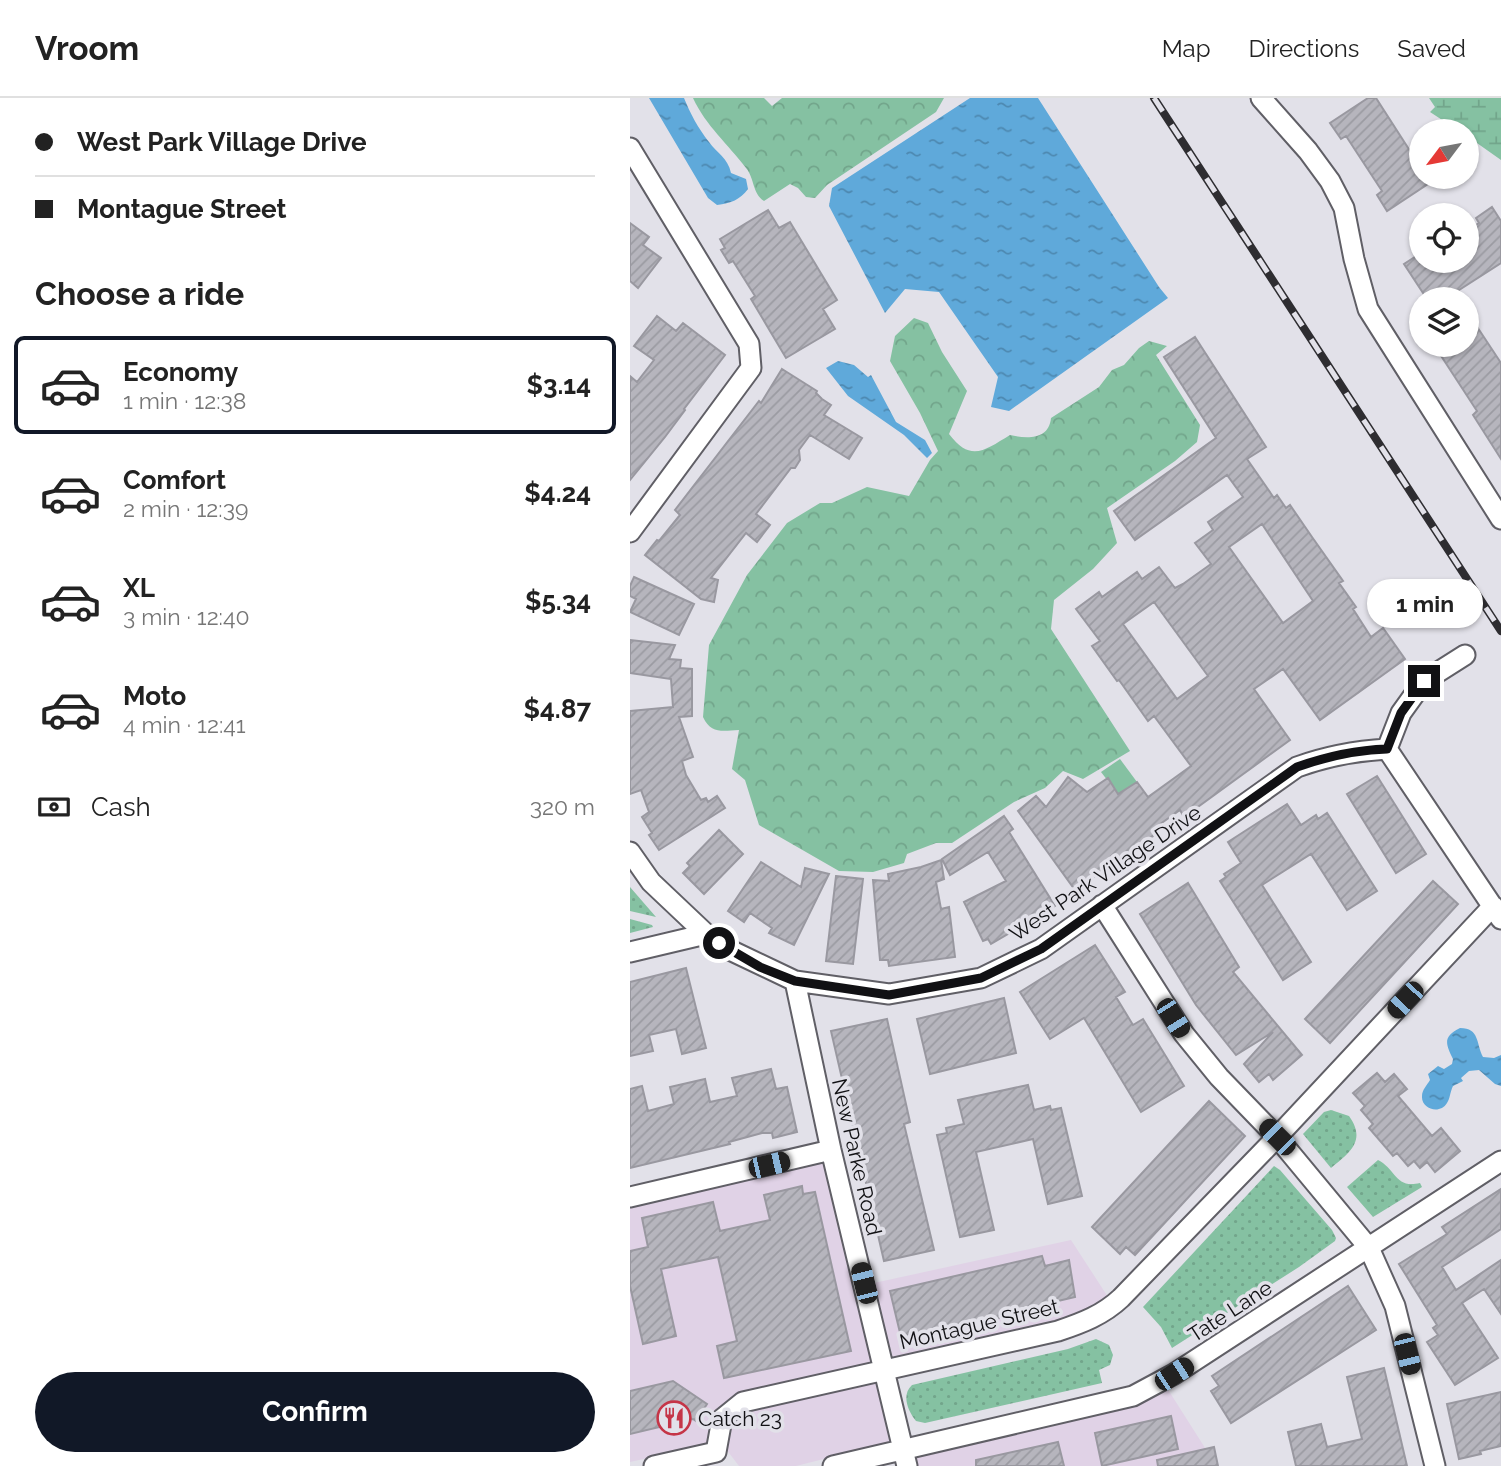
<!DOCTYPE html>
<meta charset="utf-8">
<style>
:root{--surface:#fff;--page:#f2f2f2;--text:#222;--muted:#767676;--line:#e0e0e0;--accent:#111827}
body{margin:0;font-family:Raleway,sans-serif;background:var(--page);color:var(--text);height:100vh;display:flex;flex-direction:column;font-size:26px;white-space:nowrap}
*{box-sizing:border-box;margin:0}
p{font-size:23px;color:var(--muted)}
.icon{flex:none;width:38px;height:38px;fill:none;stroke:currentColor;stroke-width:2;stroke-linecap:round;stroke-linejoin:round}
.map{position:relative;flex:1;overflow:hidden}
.details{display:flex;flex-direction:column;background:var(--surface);width:630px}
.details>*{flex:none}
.hud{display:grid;align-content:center;height:154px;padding:0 35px;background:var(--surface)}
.needle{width:46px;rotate:238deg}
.tools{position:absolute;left:779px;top:21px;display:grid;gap:14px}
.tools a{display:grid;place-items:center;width:70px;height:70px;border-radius:50%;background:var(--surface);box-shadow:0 2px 5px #0004;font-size:35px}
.end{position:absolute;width:32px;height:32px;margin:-16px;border:9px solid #111114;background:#fff;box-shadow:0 0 0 4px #fff}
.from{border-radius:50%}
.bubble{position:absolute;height:49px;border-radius:24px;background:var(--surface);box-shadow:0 2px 5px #0004;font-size:23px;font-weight:700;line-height:49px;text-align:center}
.car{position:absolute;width:21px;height:42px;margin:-21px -10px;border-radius:9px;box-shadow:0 0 5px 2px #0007;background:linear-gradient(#222 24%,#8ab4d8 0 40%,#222 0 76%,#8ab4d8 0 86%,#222 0)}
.hud b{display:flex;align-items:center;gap:24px;height:66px;font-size:26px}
.hud b+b{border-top:2px solid var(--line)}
.hud i{width:18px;height:18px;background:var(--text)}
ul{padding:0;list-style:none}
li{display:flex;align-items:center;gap:21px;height:98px;margin:0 14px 10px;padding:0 21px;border:4px solid transparent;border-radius:10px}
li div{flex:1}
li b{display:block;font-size:26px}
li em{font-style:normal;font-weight:700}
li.selected{border-color:var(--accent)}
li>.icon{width:63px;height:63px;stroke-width:1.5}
h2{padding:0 35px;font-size:32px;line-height:84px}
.pay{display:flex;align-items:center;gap:18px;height:77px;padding:0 35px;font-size:26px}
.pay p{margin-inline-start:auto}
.action{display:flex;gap:14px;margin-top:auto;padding:14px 35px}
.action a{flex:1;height:80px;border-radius:42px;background:var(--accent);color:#fff;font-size:28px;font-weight:700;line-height:80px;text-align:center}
header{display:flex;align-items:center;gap:42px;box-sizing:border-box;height:98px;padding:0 35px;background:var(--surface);border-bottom:2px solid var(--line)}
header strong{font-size:33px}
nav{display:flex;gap:38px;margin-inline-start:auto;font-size:24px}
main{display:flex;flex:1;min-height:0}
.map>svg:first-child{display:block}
.commercial{fill:#e0d2e6}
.grass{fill:url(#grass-dots)}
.forest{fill:url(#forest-crowns)}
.wetland{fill:url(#wetland-marsh)}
.park{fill:#85c1a2}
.water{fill:url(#water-ripples)}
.building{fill:url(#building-hatch);stroke:#9998a0;stroke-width:2;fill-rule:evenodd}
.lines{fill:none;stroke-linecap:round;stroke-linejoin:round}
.minor-casing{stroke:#605f66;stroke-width:23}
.minor{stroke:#fff;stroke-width:19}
.rail-casing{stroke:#2e2d31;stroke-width:8}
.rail{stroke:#e2e1e9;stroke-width:5;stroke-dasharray:16;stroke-linecap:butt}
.route{stroke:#111114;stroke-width:9}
.labels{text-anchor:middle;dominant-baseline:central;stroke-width:7;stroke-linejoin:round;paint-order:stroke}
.street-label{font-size:21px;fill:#111114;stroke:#e2e1e9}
.poi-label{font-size:21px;fill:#111114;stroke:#e2e1e9;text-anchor:start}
</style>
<header>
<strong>Vroom</strong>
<nav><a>Map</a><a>Directions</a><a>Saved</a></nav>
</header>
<main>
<section class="details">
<div class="hud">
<b><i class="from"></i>West Park Village Drive</b>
<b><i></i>Montague Street</b>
</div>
<h2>Choose a ride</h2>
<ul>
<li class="selected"><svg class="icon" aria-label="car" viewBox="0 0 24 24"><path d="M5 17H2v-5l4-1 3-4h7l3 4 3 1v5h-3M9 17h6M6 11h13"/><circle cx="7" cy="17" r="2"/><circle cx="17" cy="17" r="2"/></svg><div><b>Economy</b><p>1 min · 12:38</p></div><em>$3.14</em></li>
<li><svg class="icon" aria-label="car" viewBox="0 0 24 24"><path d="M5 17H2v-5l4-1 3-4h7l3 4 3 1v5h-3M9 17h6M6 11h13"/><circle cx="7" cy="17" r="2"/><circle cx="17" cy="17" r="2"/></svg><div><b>Comfort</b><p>2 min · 12:39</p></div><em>$4.24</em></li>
<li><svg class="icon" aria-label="car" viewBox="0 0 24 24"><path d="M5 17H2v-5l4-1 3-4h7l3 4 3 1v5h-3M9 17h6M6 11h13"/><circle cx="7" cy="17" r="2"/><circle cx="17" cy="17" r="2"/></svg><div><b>XL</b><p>3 min · 12:40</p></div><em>$5.34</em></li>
<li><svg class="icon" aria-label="car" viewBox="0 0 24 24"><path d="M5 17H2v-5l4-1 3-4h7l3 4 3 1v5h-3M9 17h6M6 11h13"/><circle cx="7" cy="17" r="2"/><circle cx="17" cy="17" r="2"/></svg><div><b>Moto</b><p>4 min · 12:41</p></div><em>$4.87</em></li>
</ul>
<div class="pay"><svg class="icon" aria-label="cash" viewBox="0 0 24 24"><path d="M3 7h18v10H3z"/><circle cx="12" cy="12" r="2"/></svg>Cash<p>320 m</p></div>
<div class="action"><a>Confirm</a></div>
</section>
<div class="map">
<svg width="871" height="1368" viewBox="0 0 871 1368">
<defs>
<pattern id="grass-dots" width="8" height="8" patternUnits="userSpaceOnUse" patternTransform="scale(1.75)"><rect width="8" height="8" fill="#85c1a2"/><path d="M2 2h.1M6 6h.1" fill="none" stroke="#72a58b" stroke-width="1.8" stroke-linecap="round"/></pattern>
<pattern id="forest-crowns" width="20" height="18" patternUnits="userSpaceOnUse" patternTransform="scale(1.75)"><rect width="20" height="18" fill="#85c1a2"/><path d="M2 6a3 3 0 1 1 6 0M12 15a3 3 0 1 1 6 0" fill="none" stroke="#72a58b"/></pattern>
<pattern id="wetland-marsh" width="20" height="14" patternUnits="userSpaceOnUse" patternTransform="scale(1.75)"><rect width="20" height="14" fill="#85c1a2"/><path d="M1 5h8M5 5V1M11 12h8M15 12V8" fill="none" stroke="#72a58b"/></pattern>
<pattern id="water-ripples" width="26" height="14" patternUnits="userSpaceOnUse" patternTransform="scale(1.75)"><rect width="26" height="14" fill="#5fa9da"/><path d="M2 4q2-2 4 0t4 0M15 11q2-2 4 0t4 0" fill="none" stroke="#4d88b0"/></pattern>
<pattern id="building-hatch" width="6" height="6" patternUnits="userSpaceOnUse" patternTransform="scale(1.75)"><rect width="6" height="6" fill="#b6b5bd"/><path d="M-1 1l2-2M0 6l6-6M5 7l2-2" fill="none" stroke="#9b9ba2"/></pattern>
</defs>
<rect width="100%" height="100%" fill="#e2e1e9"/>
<path class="commercial" d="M 193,1063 L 243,1265 L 82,1320 L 77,1347 L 0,1364 L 0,1108 Z
M 441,1142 L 478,1199 L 452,1215 L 426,1224 L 263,1261 L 244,1185 Z
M 247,1283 L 261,1344 L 166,1368 L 109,1368 L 96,1351 L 101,1325 L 117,1312 Z
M 537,1290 L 584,1364 L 567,1368 L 287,1368 L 285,1357 Z"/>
<path class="grass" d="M 0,789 L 26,819 L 0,813 Z
M 0,821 L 22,827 L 23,829 L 0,835 Z
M 701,1012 L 719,1018 C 737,1043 719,1055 701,1070 L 673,1036 L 694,1014 Z
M 748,1062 C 766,1071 765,1091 790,1085 L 792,1089 L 743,1119 L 717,1089 Z
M 644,1068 L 650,1072 L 702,1132 L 706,1140 L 705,1143 L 669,1169 L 542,1250 L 531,1229 L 513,1209 Z
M 466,1241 L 479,1247 L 483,1257 L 480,1267 L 469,1272 L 472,1285 L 295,1325 L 286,1323 C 278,1313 271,1297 282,1287 L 438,1251 Z"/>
<path class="forest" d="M 63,0 L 134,0 L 142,8 L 152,0 L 314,0 L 306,14 L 197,87 L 185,100 L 176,99 L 168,90 L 160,86 L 134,103 C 122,95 125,81 116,70 C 98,46 76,28 63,0 Z
M 284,220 L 298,225 L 312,254 L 337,293 L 319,336 C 341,365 355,352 380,337 C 397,341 419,342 421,320 L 469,289 L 482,272 L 494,267 L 509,250 L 519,243 L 537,248 L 526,257 L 570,327 L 567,344 L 545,363 L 477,410 L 487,445 L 463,471 L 424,502 L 421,531 L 500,653 L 453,681 L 433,673 L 415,690 L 384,704 L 322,745 L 306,745 L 277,756 L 274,765 L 243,774 L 209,773 L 129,727 L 115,682 L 102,671 L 109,632 C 92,633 81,636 73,619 L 79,547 L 117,477 L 157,425 L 190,405 L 202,405 L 237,389 L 279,398 L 300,362 L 308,353 L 290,315 L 260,263 L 265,238 Z"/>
<path class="wetland" d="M 799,0 L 871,0 L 871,62 L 837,38 L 836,33 L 829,33 L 800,14 L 805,9 Z"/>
<path class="park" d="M 490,661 L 507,684 L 488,696 L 471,674 Z"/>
<path class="water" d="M 19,0 L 54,0 C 60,15 68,30 79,44 C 87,55 98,60 101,75 L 116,81 L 118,91 C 110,102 101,105 87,107 L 78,100 Z
M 340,0 L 408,0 L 529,189 L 538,200 L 379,313 L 361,309 L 368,279 L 309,194 L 275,191 L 255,215 L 199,108 L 202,90 Z
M 208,263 L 224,267 L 238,279 L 241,277 L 266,324 L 295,342 L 302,355 L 297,360 L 274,337 L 218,298 L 196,270 Z
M 830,930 C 850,930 846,946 853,959 L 864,960 L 871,957 L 871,988 L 865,986 L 849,972 L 839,973 L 831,980 L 833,983 L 823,988 C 820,994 820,1001 817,1005 C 810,1017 791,1011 792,998 C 792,992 797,987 800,982 L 798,976 L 808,968 L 814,971 L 822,966 L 823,961 C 816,946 812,939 830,930 Z"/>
<path class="building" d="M 738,0 L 746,0 L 791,70 L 791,79 L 797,79 L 801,84 L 757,113 L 747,97 L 752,93 L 716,38 L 711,41 L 700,25 Z
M 862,109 L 871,123 L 871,165 L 815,201 L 797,201 L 774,166 L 791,155 L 791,163 L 836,163 L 836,133 L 849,125 L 846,120 Z
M 138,112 L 149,130 L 160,124 L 207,202 L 193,211 L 205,231 L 156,260 L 121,201 L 125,198 L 103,163 L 99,165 L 91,152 L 95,150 L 90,141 Z
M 0,125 L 19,139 L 13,147 L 31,160 L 8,190 L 0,183 Z
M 836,212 L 871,265 L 871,361 L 843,317 L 847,313 L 804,247 L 836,247 Z
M 27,218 L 46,233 L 53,225 L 95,257 L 54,311 L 55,312 L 35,339 L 0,382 L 0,278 L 7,284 L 24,262 L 4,248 Z
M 565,239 L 636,349 L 617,361 L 644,400 L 647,397 L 656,410 L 660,407 L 682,439 L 713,483 L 709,485 L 726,509 L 723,511 L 741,539 L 753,530 L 775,561 L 690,622 L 653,571 L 624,591 L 660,642 L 554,719 L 550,712 L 526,729 L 529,734 L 445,792 L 388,713 L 406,698 L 416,709 L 438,679 L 457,694 L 478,680 L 488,696 L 507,684 L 518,699 L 561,668 L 524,618 L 518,623 L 489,582 L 487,583 L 462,548 L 470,543 L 446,511 L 469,494 L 472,499 L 507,474 L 512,481 L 529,469 L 545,490 L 553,486 L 581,466 L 565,445 L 583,432 L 578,424 L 613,399 L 597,377 L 505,442 L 484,413 L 586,340 L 534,259 ZM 632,426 L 683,503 L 653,525 L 599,449 ZM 524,504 L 578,578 L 547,601 L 493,526 Z
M 152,271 L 187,293 L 186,295 L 192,301 L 201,307 L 194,317 L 232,340 L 219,361 L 180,337 L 169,352 L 170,362 L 165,370 L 161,370 L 126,416 L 140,427 L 127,444 L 116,435 L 81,480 L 88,482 L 84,504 L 71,501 L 15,457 L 27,442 L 29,443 L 50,417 L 45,412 L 129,303 L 131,305 Z
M 4,479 L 64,506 L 49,537 L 0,514 L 6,501 L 0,498 L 0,488 Z
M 0,542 L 45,547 L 39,561 L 51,562 L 50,570 L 62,571 L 62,618 L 49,619 L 63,659 L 52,663 L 56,677 L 71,702 L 76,700 L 78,704 L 87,698 L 95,710 L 29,752 L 19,737 L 22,735 L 12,719 L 19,714 L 11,692 L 0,696 L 0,613 L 43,609 L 41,581 L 0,575 Z
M 747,678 L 796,756 L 766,775 L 717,696 Z
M 657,706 L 671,727 L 686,717 L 688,721 L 697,715 L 747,793 L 717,812 L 681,756 L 632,787 L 681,864 L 653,882 L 590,783 L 596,779 L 594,776 L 611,765 L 598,744 Z
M 374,718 L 383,731 L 379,734 L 425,808 L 361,846 L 358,841 L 353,843 L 334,804 L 376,783 L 358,754 L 320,777 L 312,761 Z
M 89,732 L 113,756 L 74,796 L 53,775 L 60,768 L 57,765 Z
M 311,762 L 314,781 L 306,784 L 311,811 L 319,809 L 325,859 L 259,868 L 258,862 L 250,862 L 243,782 L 259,783 L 258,776 L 291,769 Z
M 131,764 L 171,789 L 175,770 L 199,776 L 164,847 L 139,835 L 142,830 L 120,815 L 114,824 L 98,813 Z
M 206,778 L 233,781 L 223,866 L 196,863 Z
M 803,783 L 828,806 L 700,945 L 675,921 Z
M 558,785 L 609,869 L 603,874 L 672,957 L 643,982 L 639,976 L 629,984 L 614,966 L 643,934 L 606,957 L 566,907 L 510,816 Z
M 465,847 L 495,894 L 486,899 L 503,927 L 513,921 L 554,988 L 511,1014 L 454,920 L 420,941 L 390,894 Z
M 56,870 L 76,950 L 52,956 L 46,931 L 19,937 L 23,953 L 0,958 L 0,884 Z
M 374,900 L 386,955 L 300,976 L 287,921 Z
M 257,921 L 280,1024 L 274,1026 L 304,1152 L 254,1163 L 201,933 Z
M 141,971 L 146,991 L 157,989 L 167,1034 L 143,1040 L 142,1035 L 132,1035 L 99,1044 L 100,1046 L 0,1070 L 0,991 L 12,988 L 18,1013 L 44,1006 L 40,989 L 75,981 L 80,1004 L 107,998 L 102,980 Z
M 747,975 L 755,984 L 764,976 L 777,991 L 768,998 L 802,1038 L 811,1030 L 830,1053 L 805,1074 L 797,1064 L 790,1070 L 784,1063 L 778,1068 L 767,1055 L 763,1058 L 739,1030 L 743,1026 L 731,1012 L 735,1008 L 723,995 Z
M 398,987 L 404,1012 L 420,1008 L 421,1012 L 431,1010 L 452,1098 L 418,1106 L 403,1041 L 346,1054 L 364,1132 L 330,1139 L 307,1037 L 317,1035 L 316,1030 L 334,1026 L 328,1002 Z
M 579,1003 L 615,1038 L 505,1157 L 496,1149 L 490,1156 L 462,1129 Z
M 172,1088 L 173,1096 L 185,1094 L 221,1253 L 94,1280 L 87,1248 L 107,1243 L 88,1159 L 31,1171 L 46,1238 L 13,1246 L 0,1188 L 0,1153 L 18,1149 L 12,1120 L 83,1104 L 90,1133 L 140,1122 L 134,1097 Z
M 871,1091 L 871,1131 L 812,1169 L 826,1192 L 871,1162 L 871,1216 L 854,1191 L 832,1205 L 868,1260 L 825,1287 L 797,1244 L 808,1237 L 803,1230 L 807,1227 L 769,1166 L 817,1136 L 812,1129 Z
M 412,1158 L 415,1168 L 439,1162 L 445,1199 L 411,1207 L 412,1210 L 281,1241 L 280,1236 L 271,1239 L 260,1193 Z
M 718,1188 L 746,1232 L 601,1325 L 581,1293 L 589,1288 L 582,1278 Z
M 754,1270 L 777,1368 L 666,1368 L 658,1334 L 691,1326 L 697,1349 L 732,1341 L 717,1279 Z
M 43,1283 L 77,1306 L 66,1323 L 63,1321 L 0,1336 L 0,1293 Z
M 871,1294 L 871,1348 L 850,1353 L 851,1356 L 829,1361 L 817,1306 Z
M 541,1318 L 548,1351 L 472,1368 L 465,1335 Z
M 428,1344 L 434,1368 L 346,1368 L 346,1362 Z
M 584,1349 L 588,1368 L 528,1368 L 527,1362 Z"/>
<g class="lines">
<defs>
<path id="minor" d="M 631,0 L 678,53 L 700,83 L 714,110 L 724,161 L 738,211 L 871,421
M 0,50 L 119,246 L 121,270 L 0,434
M 757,651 L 871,821
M 757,651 L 771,615 L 794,583 L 835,557
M 0,754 L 21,784 L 76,836 L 102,853 L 165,883 L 259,896 L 351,880 L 411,851 L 667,669 C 697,658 725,653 757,651
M 472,807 L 554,936 L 589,979 L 647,1039 L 739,1150 L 765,1208 L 805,1368
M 0,854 L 76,836
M 165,883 L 201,1052 L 277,1368
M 0,1099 L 201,1052
M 86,1354 L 92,1321 L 113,1304 L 428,1233 C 452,1225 473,1217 491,1200 L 647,1039 L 863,808
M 24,1368 L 86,1354
M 203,1368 L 503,1298 L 544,1276 L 871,1063"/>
</defs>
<use href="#minor" class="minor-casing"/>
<use href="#minor" class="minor"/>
<defs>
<path id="rail" d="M 524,0 L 871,533"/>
</defs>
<use href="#rail" class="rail-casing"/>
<use href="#rail" class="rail"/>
</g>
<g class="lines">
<path class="route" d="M 89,845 L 130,869 L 165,883 L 259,897 L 351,880 L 411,851 L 667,669 C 698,658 725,652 757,651 L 771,615 L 794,583"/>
</g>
<defs>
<symbol id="restaurant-ring" viewBox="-11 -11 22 22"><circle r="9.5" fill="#e2e1e9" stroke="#c53547" stroke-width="1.5"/><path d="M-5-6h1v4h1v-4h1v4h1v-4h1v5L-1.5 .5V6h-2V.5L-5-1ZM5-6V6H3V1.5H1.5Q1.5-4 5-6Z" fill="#c53547"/></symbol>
</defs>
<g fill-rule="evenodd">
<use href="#restaurant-ring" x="25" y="1301" width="38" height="38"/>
</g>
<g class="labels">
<g class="street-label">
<text transform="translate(475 775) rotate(-34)">West Park Village Drive</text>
<text transform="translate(227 1059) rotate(77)">New Parke Road</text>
<text transform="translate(600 1213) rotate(-33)">Tate Lane</text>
<text transform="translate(349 1226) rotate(-13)">Montague Street</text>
</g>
<g class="poi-label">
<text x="68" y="1320">Catch 23</text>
</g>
</g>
</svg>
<div class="tools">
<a><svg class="needle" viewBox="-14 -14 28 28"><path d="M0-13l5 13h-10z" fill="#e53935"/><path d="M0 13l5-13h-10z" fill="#767676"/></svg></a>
<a><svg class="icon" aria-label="locate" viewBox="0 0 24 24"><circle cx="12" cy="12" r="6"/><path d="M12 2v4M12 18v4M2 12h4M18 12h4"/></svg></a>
<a><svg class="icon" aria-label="layers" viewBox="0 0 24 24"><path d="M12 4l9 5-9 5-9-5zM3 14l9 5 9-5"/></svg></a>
</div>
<i class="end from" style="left:89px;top:845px"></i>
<i class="end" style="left:794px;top:583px"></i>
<div class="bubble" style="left:737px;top:481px;width:116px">1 min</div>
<i class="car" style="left:775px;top:902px;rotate:223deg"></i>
<i class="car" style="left:543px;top:920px;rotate:148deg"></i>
<i class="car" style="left:647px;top:1039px;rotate:315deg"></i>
<i class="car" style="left:139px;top:1067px;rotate:77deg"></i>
<i class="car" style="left:234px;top:1185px;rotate:346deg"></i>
<i class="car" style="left:777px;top:1256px;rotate:166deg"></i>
<i class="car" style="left:544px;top:1276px;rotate:57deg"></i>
</div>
</main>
